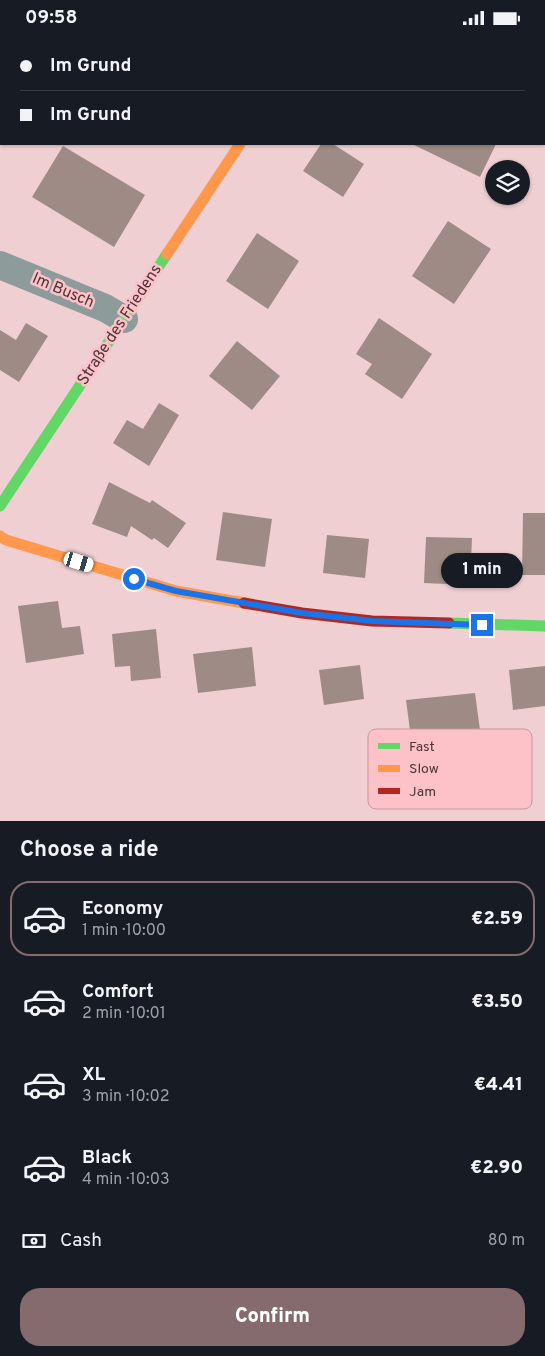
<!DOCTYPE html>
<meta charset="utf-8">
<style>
:root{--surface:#171b24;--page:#242831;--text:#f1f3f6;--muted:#9ea1a6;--line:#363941;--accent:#856b6e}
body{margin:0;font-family:Overpass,sans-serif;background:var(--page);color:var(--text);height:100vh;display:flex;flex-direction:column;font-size:19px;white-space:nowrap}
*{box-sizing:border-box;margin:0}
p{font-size:16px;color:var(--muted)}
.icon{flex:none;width:28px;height:28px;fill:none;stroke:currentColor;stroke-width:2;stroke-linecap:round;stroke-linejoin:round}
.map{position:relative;height:786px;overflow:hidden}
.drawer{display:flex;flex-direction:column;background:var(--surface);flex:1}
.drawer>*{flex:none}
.guide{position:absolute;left:0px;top:0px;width:545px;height:110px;box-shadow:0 1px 4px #0004;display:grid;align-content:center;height:110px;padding:0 20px;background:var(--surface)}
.tools{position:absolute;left:485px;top:125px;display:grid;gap:10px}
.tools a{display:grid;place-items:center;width:45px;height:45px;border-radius:50%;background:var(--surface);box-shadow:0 1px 4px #0004;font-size:25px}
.end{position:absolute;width:22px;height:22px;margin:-11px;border:6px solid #1a73e8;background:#fff;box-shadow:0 0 0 2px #fff}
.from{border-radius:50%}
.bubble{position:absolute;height:35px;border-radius:18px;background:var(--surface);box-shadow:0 1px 4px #0004;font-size:16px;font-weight:800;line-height:35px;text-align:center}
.car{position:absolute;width:15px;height:30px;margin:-15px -8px;border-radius:6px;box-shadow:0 0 4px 1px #0007;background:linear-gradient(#fff 24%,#345 0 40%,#fff 0 76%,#345 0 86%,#fff 0)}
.guide b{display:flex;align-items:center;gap:18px;height:48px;font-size:19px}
.guide b+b{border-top:1px solid var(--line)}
.guide i{width:12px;height:12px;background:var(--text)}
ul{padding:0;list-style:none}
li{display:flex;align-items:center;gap:15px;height:75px;margin:0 10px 8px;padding:0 10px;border:2px solid transparent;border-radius:20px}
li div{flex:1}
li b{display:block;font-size:19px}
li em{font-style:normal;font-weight:800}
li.active{border-color:var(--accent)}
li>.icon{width:45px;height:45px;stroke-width:1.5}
h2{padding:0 20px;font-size:22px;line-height:60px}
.pay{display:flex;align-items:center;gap:12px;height:55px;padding:0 20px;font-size:19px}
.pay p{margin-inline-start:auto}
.action{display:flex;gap:10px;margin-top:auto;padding:10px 20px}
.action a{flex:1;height:58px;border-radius:20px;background:var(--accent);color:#fff;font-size:20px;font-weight:800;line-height:58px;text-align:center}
.status{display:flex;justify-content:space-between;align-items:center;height:35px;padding:0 25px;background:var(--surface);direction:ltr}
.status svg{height:14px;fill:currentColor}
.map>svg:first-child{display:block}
.building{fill:#9f8b85}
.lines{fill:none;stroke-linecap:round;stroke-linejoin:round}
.street{stroke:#8e9b9b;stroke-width:28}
.fast{stroke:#63d668;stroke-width:11}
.slow{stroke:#ff974d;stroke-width:11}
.jam{stroke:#b3261e;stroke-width:11}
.route{stroke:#1a73e8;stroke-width:6}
.labels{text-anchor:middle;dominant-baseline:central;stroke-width:5;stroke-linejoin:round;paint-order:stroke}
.street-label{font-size:16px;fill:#4c3538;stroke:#fcc2c8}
.key{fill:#fcc2c8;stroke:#c7989d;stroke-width:1}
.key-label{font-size:14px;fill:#4c3538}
</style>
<div class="status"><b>09:58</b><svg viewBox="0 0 49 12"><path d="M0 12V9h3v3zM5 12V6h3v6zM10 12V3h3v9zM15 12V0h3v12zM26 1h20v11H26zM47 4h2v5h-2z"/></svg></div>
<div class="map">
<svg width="545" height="786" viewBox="0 0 545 786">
<rect width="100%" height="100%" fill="#efcfd2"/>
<path class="building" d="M 321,109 L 333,109 L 364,129 L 343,162 L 303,136 Z
M 412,109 L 496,109 L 480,142 Z
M 63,111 L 145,160 L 114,212 L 32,162 Z
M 448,186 L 491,214 L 454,269 L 412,241 Z
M 257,198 L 299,226 L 268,274 L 226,246 Z
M 379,283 L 432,319 L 402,364 L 365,339 L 372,329 L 356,319 Z
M 26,288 L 48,301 L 19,347 L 0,335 L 0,295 L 16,305 Z
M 237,306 L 280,341 L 252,375 L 209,341 Z
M 159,368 L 179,380 L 149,431 L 113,408 L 127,385 L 143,394 Z
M 109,447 L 150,468 L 152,465 L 186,488 L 168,513 L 154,503 L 152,505 L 131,491 L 127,502 L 92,489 Z
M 223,477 L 272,484 L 265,532 L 216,525 Z
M 523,478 L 545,478 L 545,540 L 522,540 Z
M 327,500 L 369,504 L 365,543 L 323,538 Z
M 426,502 L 472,503 L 470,550 L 424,548 Z
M 58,566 L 62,593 L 80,591 L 84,619 L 26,628 L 18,571 Z
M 156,594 L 161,643 L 131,646 L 130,631 L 115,632 L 112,599 Z
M 252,612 L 256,651 L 198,658 L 193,619 Z
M 360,630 L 364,664 L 324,670 L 319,635 Z
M 545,631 L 545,671 L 513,675 L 509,635 Z
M 475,658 L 480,695 L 411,703 L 406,665 Z"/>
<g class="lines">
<path class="street" d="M 313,1 L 314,0
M 0,230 L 105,273 L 124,284"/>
<path class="fast" d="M 0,471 L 167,219
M 449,588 L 545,591"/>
<path class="slow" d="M 167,219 L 240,109
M 0,501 L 6,505 L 176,556 L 244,568"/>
<path class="jam" d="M 244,568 L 302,578 L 372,586 L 449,588"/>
</g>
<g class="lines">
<path class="route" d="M 134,544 L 176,556 L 302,578 L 372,586 L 482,590"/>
</g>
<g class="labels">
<g class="street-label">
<text transform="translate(63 256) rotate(23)">Im Busch</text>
<text transform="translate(120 290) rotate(-57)">Straße des Friedens</text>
</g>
</g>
<rect x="368" y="694" width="164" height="80" rx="8" class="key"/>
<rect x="378" y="708" width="22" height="6" fill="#63d668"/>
<rect x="378" y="730" width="22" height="7" fill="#ff974d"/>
<rect x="378" y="753" width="22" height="6" fill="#b3261e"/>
<g class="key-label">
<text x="409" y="716">Fast</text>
<text x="409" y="738">Slow</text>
<text x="409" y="761">Jam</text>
</g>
</svg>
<div class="tools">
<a><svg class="icon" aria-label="layers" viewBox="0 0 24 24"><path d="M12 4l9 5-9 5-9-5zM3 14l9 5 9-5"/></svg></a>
</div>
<i class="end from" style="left:134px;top:544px"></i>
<i class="end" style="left:482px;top:590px"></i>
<div class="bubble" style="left:441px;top:518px;width:82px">1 min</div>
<i class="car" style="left:79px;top:527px;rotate:107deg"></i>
<div class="guide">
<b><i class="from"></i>Im Grund</b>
<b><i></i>Im Grund</b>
</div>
</div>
<section class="drawer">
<h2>Choose a ride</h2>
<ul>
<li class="active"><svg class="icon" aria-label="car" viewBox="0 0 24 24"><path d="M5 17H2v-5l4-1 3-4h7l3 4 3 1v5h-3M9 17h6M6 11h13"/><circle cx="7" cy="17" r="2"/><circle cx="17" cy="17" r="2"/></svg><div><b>Economy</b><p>1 min · 10:00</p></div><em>€2.59</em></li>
<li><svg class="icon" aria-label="car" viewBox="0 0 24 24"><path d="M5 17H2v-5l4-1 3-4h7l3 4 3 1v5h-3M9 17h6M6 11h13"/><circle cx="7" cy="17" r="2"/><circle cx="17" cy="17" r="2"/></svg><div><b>Comfort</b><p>2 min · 10:01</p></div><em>€3.50</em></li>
<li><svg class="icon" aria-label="car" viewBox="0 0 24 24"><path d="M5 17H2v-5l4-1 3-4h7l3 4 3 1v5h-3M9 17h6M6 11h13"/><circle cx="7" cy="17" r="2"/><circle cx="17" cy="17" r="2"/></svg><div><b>XL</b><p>3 min · 10:02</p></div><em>€4.41</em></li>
<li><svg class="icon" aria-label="car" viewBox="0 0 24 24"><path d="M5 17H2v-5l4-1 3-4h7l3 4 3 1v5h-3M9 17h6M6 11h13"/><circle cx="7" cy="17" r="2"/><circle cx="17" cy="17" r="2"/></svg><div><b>Black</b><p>4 min · 10:03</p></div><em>€2.90</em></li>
</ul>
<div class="pay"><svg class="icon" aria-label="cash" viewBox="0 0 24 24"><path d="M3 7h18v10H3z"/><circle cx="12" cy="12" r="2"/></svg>Cash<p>80 m</p></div>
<div class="action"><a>Confirm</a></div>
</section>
